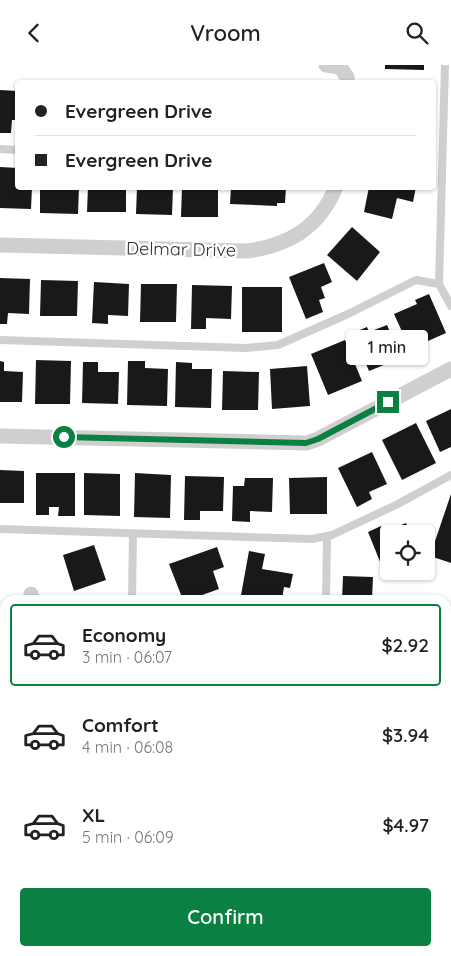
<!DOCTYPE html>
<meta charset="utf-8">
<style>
:root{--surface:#fff;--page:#f2f2f2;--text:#222;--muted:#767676;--line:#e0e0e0;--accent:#0b8043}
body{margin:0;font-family:Quicksand,sans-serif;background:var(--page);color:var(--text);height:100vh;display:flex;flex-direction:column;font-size:19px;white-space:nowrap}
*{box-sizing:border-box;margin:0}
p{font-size:16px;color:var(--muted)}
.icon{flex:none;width:28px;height:28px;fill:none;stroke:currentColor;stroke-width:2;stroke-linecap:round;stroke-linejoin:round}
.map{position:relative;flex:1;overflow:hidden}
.side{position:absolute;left:0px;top:530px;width:451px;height:361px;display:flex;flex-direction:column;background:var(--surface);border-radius:15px 15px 0 0;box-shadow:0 1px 4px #0004}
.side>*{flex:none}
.top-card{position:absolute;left:15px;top:15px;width:421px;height:110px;border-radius:5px;box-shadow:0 1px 4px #0004;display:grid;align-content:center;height:110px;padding:0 20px;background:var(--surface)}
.controls{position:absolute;left:380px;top:460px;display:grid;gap:10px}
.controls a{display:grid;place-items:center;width:55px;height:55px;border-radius:5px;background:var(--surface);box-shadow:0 1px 4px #0004;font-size:25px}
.end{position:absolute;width:22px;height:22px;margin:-11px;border:6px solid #0b8043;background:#fff;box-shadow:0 0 0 2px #fff}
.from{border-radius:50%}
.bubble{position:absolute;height:35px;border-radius:5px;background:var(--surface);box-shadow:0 1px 4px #0004;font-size:16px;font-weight:600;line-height:35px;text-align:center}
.top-card b{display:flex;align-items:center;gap:18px;height:48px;font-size:19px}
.top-card b+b{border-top:1px solid var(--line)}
.top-card i{width:12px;height:12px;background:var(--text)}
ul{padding:9px 0 0;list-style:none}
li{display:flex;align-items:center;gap:15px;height:82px;margin:0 10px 8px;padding:0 10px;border:2px solid transparent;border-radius:5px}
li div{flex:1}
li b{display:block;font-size:19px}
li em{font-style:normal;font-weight:600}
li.selected{border-color:var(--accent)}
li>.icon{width:45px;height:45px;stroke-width:1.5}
.action{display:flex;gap:10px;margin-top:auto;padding:10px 20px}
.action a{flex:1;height:58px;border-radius:5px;background:var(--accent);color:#fff;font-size:20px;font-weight:600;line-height:58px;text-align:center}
header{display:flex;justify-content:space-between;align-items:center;height:65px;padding:0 20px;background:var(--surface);font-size:22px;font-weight:600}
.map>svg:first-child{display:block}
.green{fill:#e6efe0}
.building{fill:#191919}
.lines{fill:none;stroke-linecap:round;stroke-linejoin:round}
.path{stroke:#cfcfcf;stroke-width:2.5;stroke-dasharray:2.5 2.5;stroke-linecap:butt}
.service{stroke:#cfcfcf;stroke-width:8}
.minor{stroke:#cfcfcf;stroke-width:15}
.tertiary{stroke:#cfcfcf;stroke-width:20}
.route{stroke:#0b8043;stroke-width:6}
.labels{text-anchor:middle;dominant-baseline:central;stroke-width:5;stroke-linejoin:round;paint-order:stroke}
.street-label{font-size:18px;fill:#323232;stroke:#fff}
</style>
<header><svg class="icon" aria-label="back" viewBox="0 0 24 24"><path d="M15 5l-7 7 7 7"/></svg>Vroom<svg class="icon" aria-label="search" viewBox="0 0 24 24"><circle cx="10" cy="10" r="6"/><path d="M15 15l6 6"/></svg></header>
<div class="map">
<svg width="451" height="891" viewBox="0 0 451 891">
<rect width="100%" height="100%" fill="#fff"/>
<path class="green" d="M 0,679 L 5,679 L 5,836 L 0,838 Z
M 446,690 L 451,690 L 451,805 L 446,807 Z
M 446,841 L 451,841 L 451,891 L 409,891 L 410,886 L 446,886 Z
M 91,886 L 167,886 L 169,891 L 107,891 L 105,887 L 93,891 Z
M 197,886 L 405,886 L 405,891 L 199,891 Z"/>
<path class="building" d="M 385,0 L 424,0 L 424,5 L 385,4 Z
M 0,25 L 18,26 L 18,55 L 12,55 L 11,68 L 0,68 Z
M 0,102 L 18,103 L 18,122 L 32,122 L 31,144 L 0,143 Z
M 40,122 L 79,122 L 78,149 L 40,148 Z
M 88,122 L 126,122 L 126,147 L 87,147 Z
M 137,122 L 173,122 L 172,150 L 136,149 Z
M 182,122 L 218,122 L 218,152 L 181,152 Z
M 231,122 L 286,122 L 285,138 L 277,138 L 277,141 L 230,139 Z
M 369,122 L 416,122 L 413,137 L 397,133 L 392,154 L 364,147 Z
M 352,162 L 380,187 L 357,216 L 327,190 Z
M 324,198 L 332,217 L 321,222 L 325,233 L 319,235 L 323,247 L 306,254 L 289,212 Z
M 0,213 L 30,214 L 29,249 L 8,248 L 7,259 L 0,259 Z
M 41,215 L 78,216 L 77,251 L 40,251 Z
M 94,217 L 129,219 L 128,251 L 108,250 L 108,259 L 92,258 Z
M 141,219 L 177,219 L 176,257 L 140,257 Z
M 192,220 L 232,221 L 231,254 L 206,253 L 206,264 L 191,264 Z
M 242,222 L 282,222 L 282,267 L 242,267 Z
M 429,229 L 446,268 L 410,284 L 394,249 L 417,239 L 415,235 Z
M 387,260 L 401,293 L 369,306 L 353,268 L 367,262 L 369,267 Z
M 345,275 L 362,316 L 328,330 L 311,289 Z
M 36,295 L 71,296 L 70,339 L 35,339 Z
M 0,296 L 4,297 L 4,306 L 23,307 L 22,337 L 0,337 Z
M 128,296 L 145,296 L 145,303 L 168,304 L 167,341 L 127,340 Z
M 83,297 L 98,297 L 98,307 L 119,307 L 118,339 L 82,338 Z
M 176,297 L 192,298 L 192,304 L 212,304 L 211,343 L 175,342 Z
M 307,301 L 310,341 L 272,344 L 270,304 Z
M 223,306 L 259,307 L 258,345 L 222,345 Z
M 451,344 L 451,382 L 440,387 L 426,356 Z
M 416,358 L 436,398 L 402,415 L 382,375 Z
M 372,387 L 387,419 L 369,427 L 372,434 L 357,442 L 338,403 Z
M 0,405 L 24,406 L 24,438 L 0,438 Z
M 36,408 L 75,408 L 75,451 L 58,451 L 59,442 L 49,442 L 49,450 L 36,450 Z
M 84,408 L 120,409 L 120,451 L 84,450 Z
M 135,408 L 171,410 L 170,453 L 134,452 Z
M 185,411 L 224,412 L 223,446 L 200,446 L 200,455 L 184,455 Z
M 327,412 L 327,449 L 290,449 L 289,413 Z
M 245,413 L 273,413 L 272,447 L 250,446 L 250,457 L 232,456 L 233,421 L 244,421 Z
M 451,429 L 451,498 L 430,491 Z
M 406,458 L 411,469 L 389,469 L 389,502 L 383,504 L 368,467 L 381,461 L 384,467 Z
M 94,480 L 106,515 L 74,526 L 63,490 Z
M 217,482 L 224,502 L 213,506 L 219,524 L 188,535 L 183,535 L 169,499 Z
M 249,486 L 265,489 L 262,504 L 293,509 L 290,523 L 284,522 L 282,535 L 268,535 L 241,530 Z
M 343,511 L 373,512 L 372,535 L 342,535 Z
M 5,855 L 5,886 L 74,886 L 76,891 L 0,891 L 0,857 Z"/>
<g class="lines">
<path class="path" d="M 0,841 L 5,838
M 84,886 L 86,891"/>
<path class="service" d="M 0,84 L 18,85
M 439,219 L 445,0
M 0,275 L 246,283 L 278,280 L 348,249 L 416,215 L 439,219 L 451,241
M 0,464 L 312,474 L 332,470 L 396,440 L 451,410
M 132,535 L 133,469
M 326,535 L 327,471
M 174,886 L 176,891"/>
<path class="minor" d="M 326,0 L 340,2 L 347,12 L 347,18
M 0,180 L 246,186 C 288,181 319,163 336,122
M 0,371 L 307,378 L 318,374 L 451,304
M 31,529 L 33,535"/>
<path class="tertiary" d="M 0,665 L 5,665
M 446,677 L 451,677"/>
</g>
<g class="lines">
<path class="route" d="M 64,372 L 306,378 L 318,374 L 388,337"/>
</g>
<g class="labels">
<g class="street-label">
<text transform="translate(181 184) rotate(1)">Delmar Drive</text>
</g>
</g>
</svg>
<div class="controls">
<a><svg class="icon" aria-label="locate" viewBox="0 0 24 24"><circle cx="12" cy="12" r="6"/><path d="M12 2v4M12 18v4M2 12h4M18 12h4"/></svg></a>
</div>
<i class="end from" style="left:64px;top:372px"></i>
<i class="end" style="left:388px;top:337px"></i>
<div class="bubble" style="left:346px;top:265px;width:82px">1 min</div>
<div class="top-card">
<b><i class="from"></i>Evergreen Drive</b>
<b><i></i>Evergreen Drive</b>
</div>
<section class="side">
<ul>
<li class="selected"><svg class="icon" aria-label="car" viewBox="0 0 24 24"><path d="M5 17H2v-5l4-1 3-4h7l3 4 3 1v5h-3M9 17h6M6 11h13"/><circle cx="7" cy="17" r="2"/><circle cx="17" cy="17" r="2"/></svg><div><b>Economy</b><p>3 min · 06:07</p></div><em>$2.92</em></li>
<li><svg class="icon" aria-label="car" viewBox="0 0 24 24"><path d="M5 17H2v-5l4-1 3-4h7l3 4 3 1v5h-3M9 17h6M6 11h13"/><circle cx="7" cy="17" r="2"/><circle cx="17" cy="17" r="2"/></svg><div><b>Comfort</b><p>4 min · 06:08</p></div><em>$3.94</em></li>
<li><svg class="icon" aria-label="car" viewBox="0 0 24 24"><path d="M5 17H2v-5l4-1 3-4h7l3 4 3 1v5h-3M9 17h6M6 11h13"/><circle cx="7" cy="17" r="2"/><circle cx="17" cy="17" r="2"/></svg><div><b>XL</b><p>5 min · 06:09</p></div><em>$4.97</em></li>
</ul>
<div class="action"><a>Confirm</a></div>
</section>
</div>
